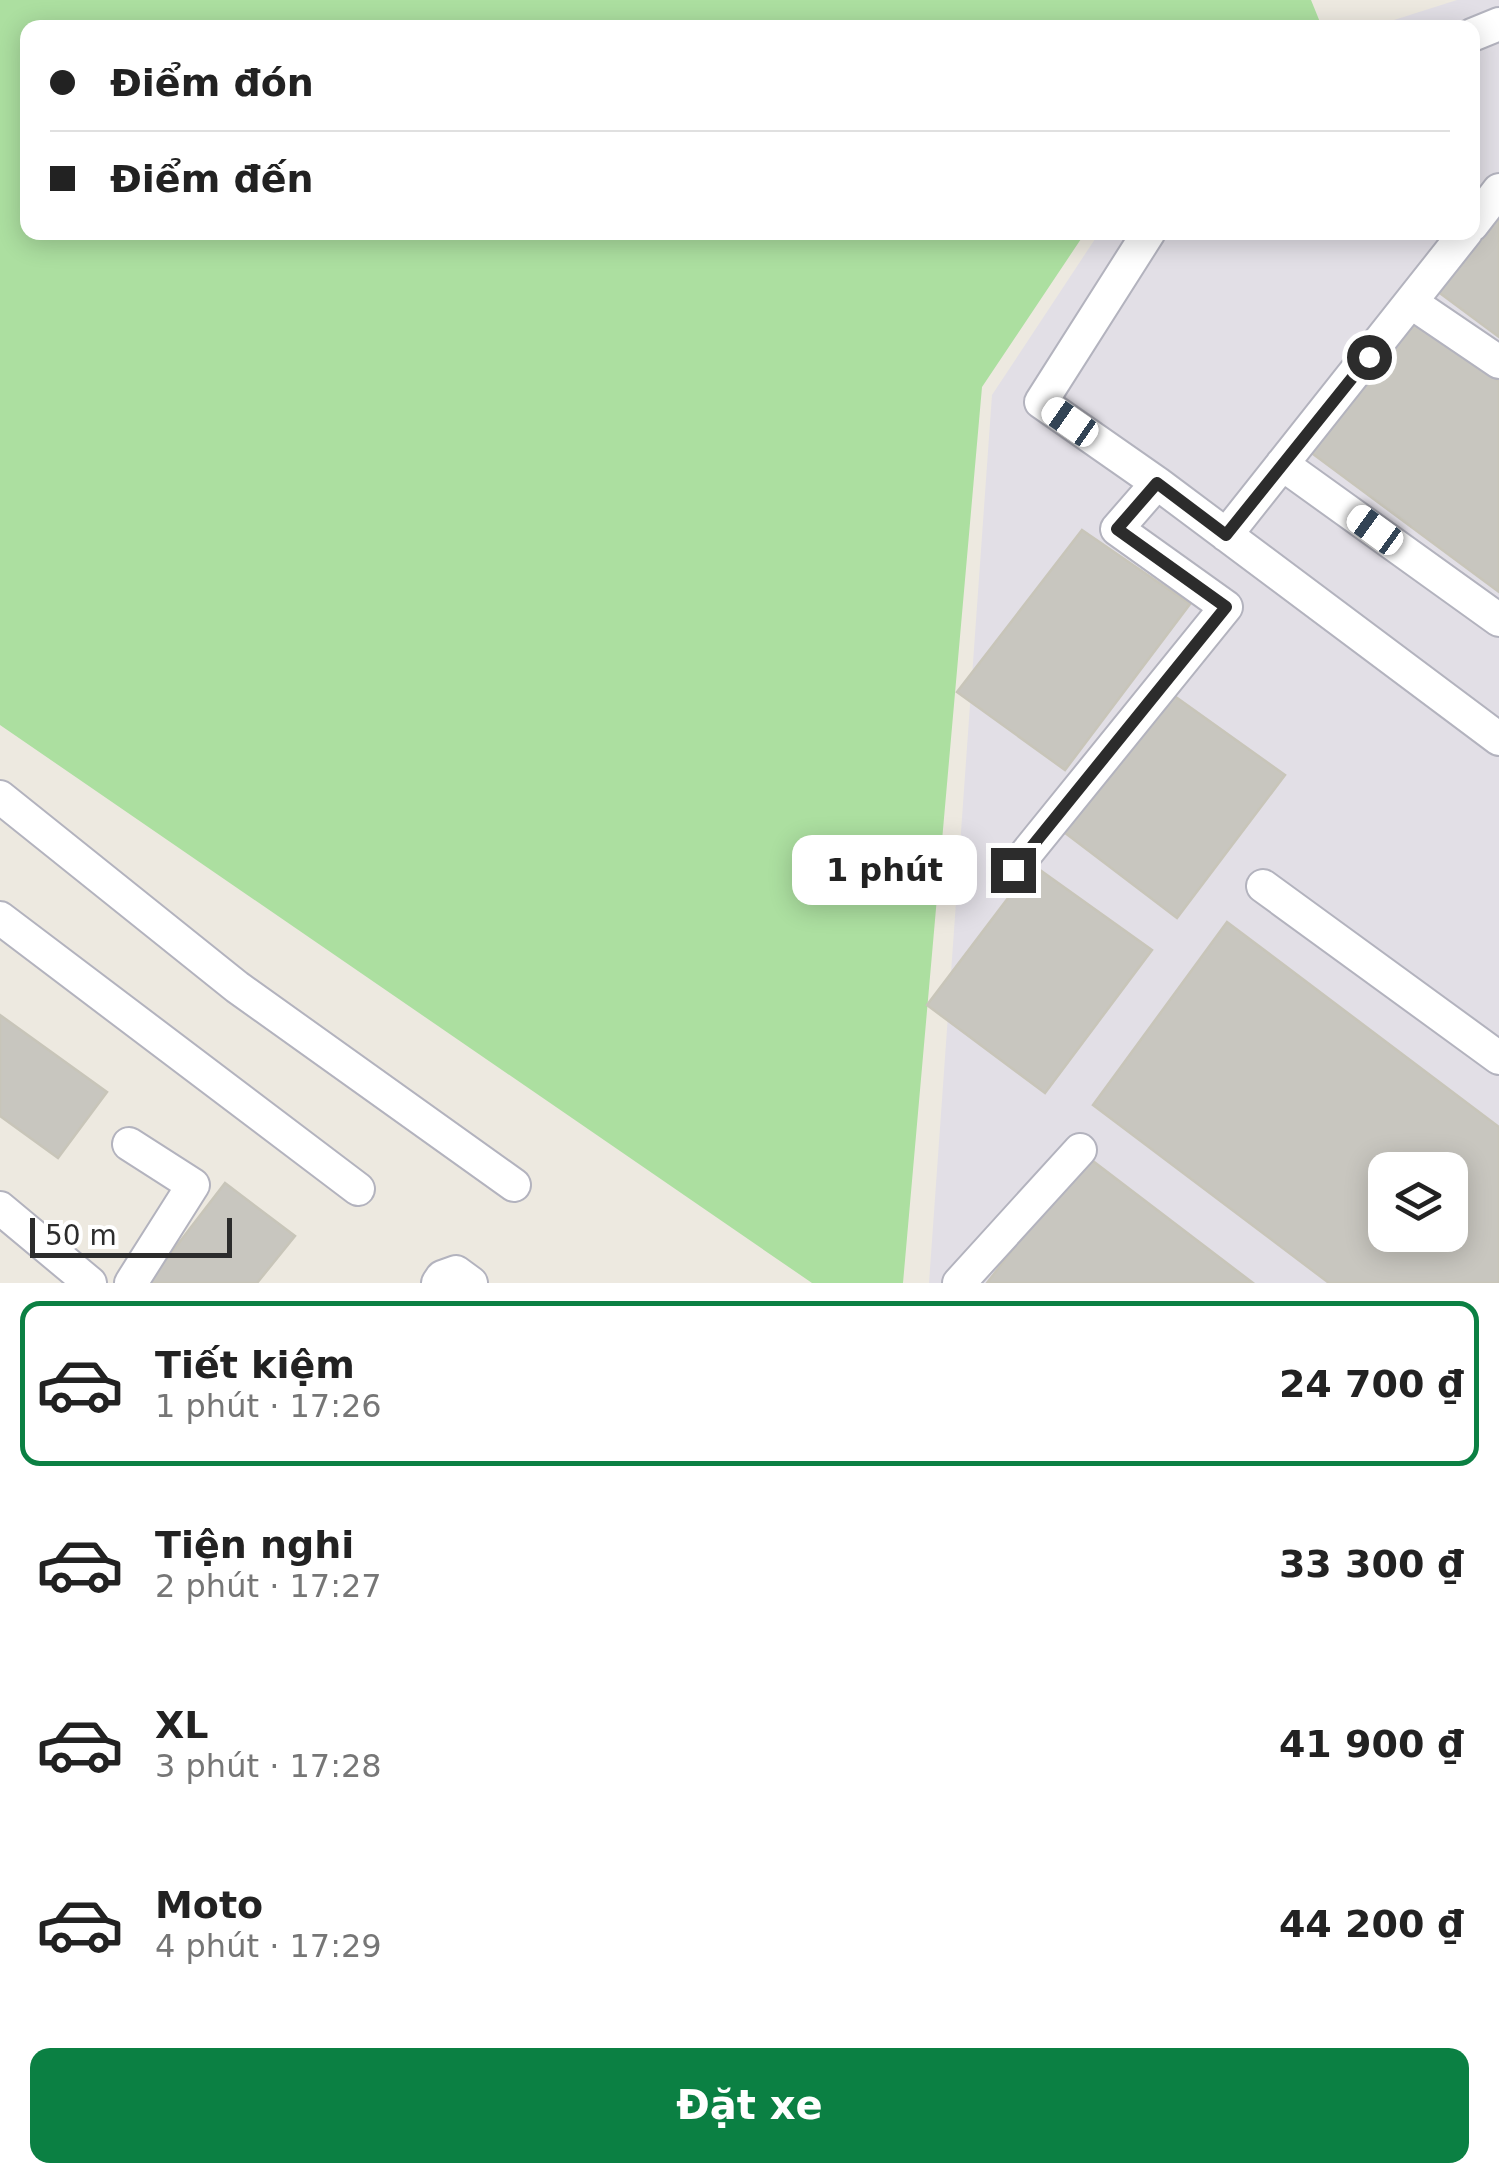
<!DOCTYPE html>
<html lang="vi">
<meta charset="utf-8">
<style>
:root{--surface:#fff;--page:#f6f6f6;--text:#222;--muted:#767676;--line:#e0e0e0;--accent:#0b8043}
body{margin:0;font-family:"DejaVu Sans",sans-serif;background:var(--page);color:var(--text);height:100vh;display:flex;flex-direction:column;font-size:38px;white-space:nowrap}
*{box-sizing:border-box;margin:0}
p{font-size:32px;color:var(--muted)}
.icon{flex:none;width:55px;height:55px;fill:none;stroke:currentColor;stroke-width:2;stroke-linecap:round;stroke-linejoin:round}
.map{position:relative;height:1283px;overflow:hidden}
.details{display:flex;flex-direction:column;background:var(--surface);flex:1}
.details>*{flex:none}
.banner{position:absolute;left:20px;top:20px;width:1460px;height:220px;border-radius:20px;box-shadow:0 5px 25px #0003;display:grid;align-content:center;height:220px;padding:0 30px;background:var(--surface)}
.tools{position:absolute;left:1368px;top:1152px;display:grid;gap:20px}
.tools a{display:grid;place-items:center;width:100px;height:100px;border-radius:20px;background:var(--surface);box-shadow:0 5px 25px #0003;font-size:50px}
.scale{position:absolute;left:30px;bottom:25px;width:202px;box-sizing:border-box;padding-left:10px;border:5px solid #2c2c2c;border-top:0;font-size:28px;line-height:35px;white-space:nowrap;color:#2c2c2c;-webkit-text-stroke:8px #fff;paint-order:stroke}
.end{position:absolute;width:45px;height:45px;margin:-22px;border:12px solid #2c2c2c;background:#fff;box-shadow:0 0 0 5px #fff}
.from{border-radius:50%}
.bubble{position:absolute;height:70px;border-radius:20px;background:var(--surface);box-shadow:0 5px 25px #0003;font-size:32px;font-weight:700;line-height:70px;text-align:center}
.car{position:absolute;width:30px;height:60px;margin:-30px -15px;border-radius:12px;box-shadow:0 0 8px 2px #0007;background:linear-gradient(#fff 24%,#345 0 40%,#fff 0 76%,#345 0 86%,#fff 0)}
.banner b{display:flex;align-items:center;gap:35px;height:95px;font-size:38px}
.banner b+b{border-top:2px solid var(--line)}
.banner i{width:25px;height:25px;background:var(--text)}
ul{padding:18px 0 0;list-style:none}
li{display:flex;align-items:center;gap:30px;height:165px;margin:0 20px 15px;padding:0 10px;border:5px solid transparent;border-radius:20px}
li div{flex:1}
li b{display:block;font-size:38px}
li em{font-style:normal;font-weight:700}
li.current{border-color:var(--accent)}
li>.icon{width:90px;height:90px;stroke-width:1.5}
.primary-button{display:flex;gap:20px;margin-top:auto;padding:20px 30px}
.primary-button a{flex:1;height:115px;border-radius:20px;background:var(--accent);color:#fff;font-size:40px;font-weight:700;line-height:115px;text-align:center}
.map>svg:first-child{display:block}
.industrial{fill:#e2dfe6;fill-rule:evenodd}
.green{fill:#acdfa0}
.building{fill:#c8c6bf;stroke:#c8c5b9;stroke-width:2.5;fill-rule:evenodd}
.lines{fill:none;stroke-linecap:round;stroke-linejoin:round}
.minor-casing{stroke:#b3b3be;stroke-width:36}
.minor{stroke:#fff;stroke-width:32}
.route{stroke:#2c2c2c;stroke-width:12}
</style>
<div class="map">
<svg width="1499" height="1283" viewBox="0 0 1499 1283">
<rect width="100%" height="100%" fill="#ede9e0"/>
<path class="industrial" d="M 1457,0 L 1499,0 L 1499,1283 L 929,1283 L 992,395 L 1099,233 L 1472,232 L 1472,28 L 1372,27 ZM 1385,1170 L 1450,1170 L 1450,1235 L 1385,1235 Z"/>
<path class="green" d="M 0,0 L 1311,0 L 1322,27 L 28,28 L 28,232 L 1085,233 L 982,387 L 903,1283 L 812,1283 L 0,725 Z"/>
<path class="building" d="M 1499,204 L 1499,337 L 1433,288 Z
M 1409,317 L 1499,381 L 1499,592 L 1309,451 Z
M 1082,530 L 1190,604 L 1065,770 L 957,692 Z
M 1166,690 L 1285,775 L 1177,918 L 1060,829 Z
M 1033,865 L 1152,950 L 1045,1093 L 927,1005 Z
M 1227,922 L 1499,1127 L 1499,1283 L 1329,1283 L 1093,1105 ZM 1385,1170 L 1450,1170 L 1450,1235 L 1385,1235 Z
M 0,1015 L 107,1092 L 58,1158 L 0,1116 Z
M 1085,1155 L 1253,1283 L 987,1283 Z
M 225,1183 L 295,1236 L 257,1283 L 148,1283 Z"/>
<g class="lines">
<defs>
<path id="minor" d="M 1472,35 L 1499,24
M 1472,225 L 1499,190
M 1149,232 L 1041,402 L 1157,483 L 1499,739
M 1412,303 L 1499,362
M 1282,464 L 1499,620
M 1226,535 L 1466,232
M 0,797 L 237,987 L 514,1185
M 1013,870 L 1226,607 L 1117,529 L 1157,483
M 1263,886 L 1499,1058
M 0,918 L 358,1189
M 129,1144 L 193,1185 L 131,1283
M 0,1208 L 90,1283
M 438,1283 L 442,1277 L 456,1272 L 471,1283
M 959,1283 L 1080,1150"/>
</defs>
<use href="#minor" class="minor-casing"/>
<use href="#minor" class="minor"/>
</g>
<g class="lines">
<path class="route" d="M 1013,870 L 1226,607 L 1117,529 L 1157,483 L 1226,535 L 1369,357"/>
</g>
</svg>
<div class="tools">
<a><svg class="icon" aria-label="layers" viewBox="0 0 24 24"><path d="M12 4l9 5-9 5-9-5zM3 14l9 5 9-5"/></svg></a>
</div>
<div class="scale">50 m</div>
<i class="end from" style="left:1369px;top:357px"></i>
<i class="end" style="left:1013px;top:870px"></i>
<div class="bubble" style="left:792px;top:835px;width:185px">1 phút</div>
<i class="car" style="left:1070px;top:422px;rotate:305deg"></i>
<i class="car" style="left:1375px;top:530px;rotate:306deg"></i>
<div class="banner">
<b><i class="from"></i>Điểm đón</b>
<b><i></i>Điểm đến</b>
</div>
</div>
<section class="details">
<ul>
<li class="current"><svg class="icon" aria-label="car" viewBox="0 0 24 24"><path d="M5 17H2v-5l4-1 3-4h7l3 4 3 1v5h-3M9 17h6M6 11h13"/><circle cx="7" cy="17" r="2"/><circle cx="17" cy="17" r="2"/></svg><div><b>Tiết kiệm</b><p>1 phút · 17:26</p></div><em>24 700 ₫</em></li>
<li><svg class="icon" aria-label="car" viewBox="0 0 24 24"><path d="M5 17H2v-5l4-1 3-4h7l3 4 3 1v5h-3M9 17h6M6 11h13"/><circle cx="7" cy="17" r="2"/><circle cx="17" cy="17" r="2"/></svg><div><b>Tiện nghi</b><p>2 phút · 17:27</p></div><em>33 300 ₫</em></li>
<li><svg class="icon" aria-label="car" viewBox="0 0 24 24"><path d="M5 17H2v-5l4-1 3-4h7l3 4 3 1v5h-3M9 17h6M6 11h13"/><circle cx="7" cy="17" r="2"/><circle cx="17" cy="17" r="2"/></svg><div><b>XL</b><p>3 phút · 17:28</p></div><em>41 900 ₫</em></li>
<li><svg class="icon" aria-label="car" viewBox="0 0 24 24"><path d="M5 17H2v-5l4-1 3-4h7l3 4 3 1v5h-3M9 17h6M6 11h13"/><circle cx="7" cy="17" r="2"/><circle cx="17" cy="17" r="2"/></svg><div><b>Moto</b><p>4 phút · 17:29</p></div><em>44 200 ₫</em></li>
</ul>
<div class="primary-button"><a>Đặt xe</a></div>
</section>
